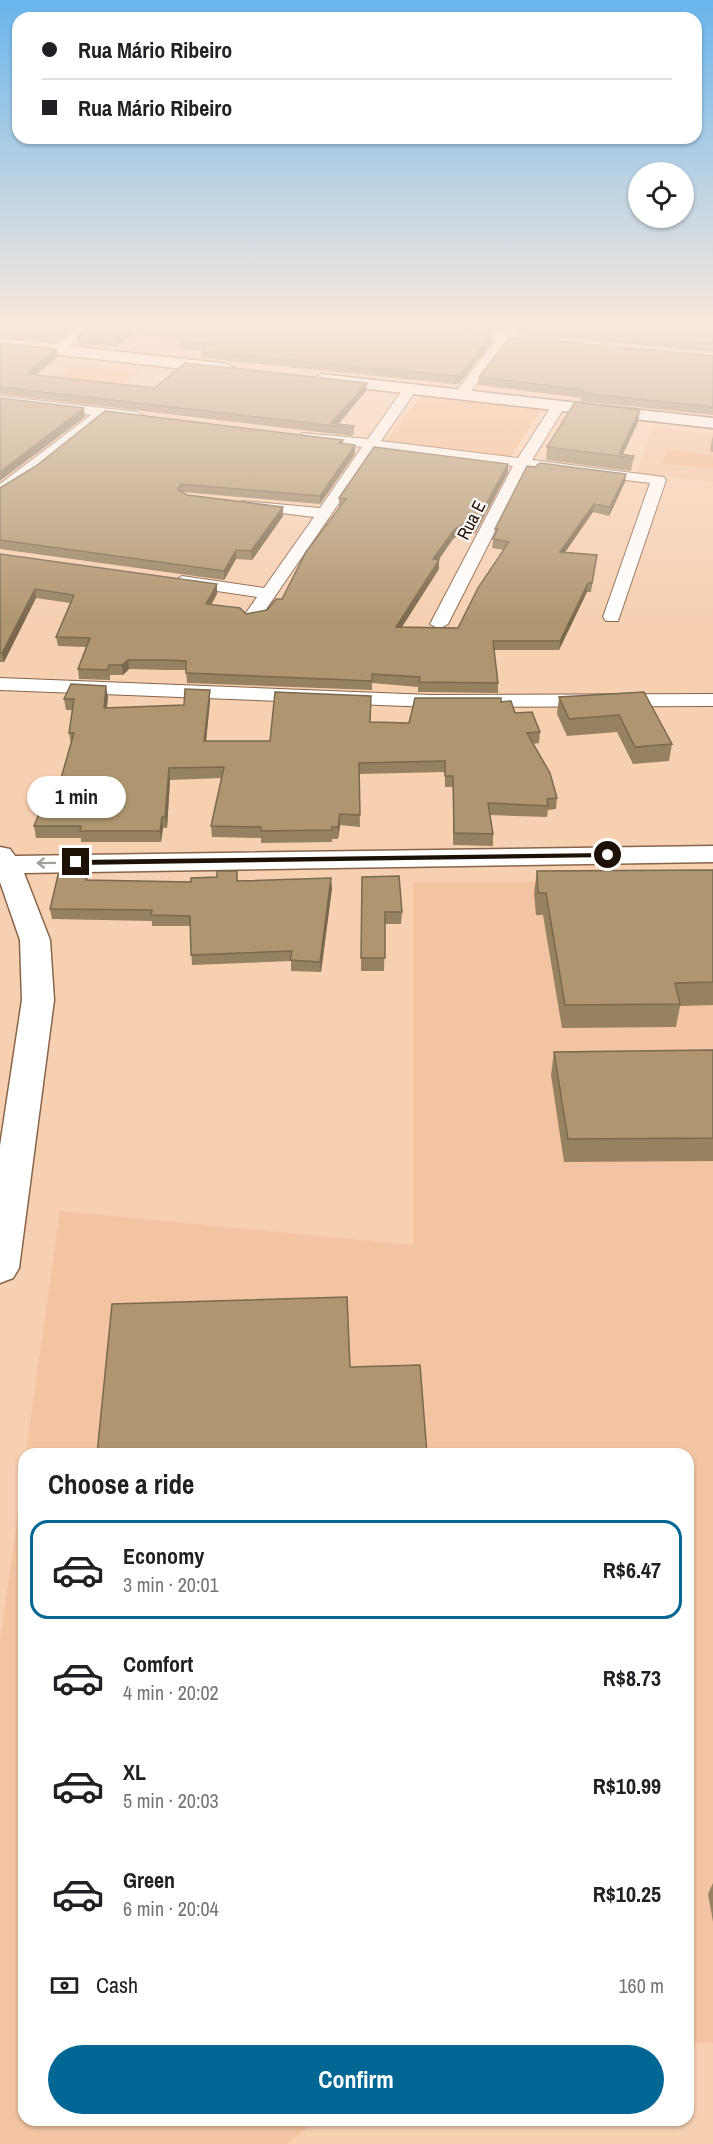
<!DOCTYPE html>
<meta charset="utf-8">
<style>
:root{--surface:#fff;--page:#f6f6f6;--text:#202124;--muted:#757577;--line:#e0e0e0;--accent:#006694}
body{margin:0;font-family:"Archivo Narrow",sans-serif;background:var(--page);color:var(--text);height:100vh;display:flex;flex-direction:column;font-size:22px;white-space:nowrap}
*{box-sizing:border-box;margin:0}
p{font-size:20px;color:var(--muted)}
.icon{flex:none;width:33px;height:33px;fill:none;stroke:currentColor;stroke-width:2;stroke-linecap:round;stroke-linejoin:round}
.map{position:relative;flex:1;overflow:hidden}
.drawer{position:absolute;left:18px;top:1448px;width:676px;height:678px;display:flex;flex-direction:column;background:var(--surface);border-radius:18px;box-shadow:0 2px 4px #0004}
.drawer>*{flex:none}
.hud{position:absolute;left:12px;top:12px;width:690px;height:132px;border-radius:18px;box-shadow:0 2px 4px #0004;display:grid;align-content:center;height:132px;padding:0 30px;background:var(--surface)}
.tools{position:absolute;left:628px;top:162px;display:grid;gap:12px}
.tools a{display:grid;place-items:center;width:66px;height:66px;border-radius:50%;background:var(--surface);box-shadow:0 2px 4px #0004;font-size:30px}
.end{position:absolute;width:27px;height:27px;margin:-14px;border:8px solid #1d1005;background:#fff;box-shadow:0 0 0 3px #fff}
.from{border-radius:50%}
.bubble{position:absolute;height:42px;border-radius:21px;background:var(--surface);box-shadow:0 2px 4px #0004;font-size:20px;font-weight:800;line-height:42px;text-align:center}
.hud b{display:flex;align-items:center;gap:21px;height:57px;font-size:22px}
.hud b+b{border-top:2px solid var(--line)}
.hud i{width:15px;height:15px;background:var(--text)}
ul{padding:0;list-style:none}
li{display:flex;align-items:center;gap:18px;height:99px;margin:0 12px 9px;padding:0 18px;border:3px solid transparent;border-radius:18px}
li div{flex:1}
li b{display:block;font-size:22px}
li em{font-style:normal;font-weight:800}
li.selected{border-color:var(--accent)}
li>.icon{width:54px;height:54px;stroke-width:1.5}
h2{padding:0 30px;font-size:27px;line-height:72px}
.pay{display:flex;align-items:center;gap:15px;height:66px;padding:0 30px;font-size:22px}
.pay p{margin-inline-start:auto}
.primary-button{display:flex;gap:12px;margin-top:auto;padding:12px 30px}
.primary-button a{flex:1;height:69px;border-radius:36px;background:var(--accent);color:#fff;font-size:24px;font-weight:800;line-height:69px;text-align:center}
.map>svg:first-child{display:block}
.built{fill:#f2c4a2}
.green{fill:#f4b687}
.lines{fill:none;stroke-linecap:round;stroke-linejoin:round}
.minor-casing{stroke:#88654a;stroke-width:2}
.secondary-casing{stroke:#88654a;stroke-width:3}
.minor{fill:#fff;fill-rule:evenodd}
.secondary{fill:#fff;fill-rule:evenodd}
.wall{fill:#968160}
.shaded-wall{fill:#7a694e}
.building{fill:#af9670;stroke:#7a694e;stroke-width:1.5}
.oneway{stroke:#a59f9b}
.route{fill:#1d1005}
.labels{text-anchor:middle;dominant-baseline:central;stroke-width:4.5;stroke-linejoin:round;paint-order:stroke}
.far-street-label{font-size:18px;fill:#1d1005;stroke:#fcf8f5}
</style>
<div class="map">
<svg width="713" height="2144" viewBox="0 0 713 2144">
<rect width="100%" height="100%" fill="#f7cfb1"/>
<path class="built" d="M 0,354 L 144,370 L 100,408 L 0,396 Z
M 653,427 L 713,434 L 713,482 L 636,473 Z
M 713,881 L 713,2043 L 688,2042 L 688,1454 L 26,1454 L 60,1211 L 413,1245 L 413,882 Z
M 24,1469 L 24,2120 L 317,2120 L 286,2144 L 0,2144 L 0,1643 Z"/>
<path class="green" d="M 71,367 L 135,374 L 119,387 L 55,379 Z
M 421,396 L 541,410 L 511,457 L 385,442 Z
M 668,450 L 713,455 L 713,469 L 662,463 Z"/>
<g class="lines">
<defs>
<path id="minor" d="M 86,324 L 100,324 L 60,353 L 52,353 L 52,347 Z
M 512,324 L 518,328 L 513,335 L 543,337 L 549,341 L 543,345 L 508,341 L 466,398 L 456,398 L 456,392 L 496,340 L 457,337 L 453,336 L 453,330 L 501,333 Z
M 410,385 L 417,389 L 381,441 L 518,458 L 554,402 L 559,401 L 566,405 L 532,460 L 664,477 L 666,480 L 618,621 L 606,621 L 603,617 L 650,483 L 527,468 L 448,624 L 439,629 L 430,624 L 513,466 L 376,449 L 258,621 L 246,621 L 243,617 L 257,597 L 176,585 L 174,581 L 182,576 L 264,588 L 314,517 L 247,509 L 242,507 L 239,504 L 242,501 L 320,508 L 362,447 L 307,440 L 302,439 L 302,433 L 368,439 L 405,386 Z
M 0,396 L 137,412 L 144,416 L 137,420 L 106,416 L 36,473 L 0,496 L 0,484 L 91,415 L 0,404 Z
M 0,678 L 431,695 L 713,694 L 713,706 L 431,707 L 0,690 Z"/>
<path id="secondary" d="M 0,338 L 228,364 L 236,369 L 228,374 L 0,348 Z
M 321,374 L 713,418 L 713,428 L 315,383 L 312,379 Z
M 713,846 L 713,862 L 24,873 L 50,940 L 54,1000 L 19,1268 L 13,1278 L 0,1283 L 0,1146 L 22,1000 L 20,940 L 0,882 L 0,847 L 10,849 L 15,856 Z"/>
</defs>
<use href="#minor" class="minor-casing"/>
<use href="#secondary" class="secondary-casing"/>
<use href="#minor" class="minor"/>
<use href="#secondary" class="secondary"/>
</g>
<path class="wall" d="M 0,324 L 82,324 L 55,342 L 0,336 Z
M 93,324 L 492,334 L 492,342 L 460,383 L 455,384 L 201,358 L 201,351 L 180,349 L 179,341 L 182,339 L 133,334 L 116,347 L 77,343 L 77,335 Z
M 424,324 L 509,324 L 500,331 Z
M 515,324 L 702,324 L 713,325 L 713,352 L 517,333 L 518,326 Z
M 0,343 L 56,349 L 57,357 L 35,375 L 155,388 L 366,391 L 338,424 L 354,426 L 354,434 L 352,436 L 0,394 Z
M 713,356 L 713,415 L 581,401 L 581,398 L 478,385 L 479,377 Z
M 638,422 L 623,454 L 634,456 L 631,471 L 546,460 L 547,447 Z
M 713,436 L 713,452 L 710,451 L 711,443 Z
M 343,440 L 343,444 L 355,454 L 320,504 L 182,492 L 187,495 L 283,516 L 252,560 L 236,559 L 224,580 L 0,549 L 0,488 Z
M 508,472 L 475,534 L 463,532 L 453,539 L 439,559 L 439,569 L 402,627 L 458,628 L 504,550 L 492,548 L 495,529 L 626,474 L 625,482 L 609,516 L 593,512 L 565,552 L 597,555 L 591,592 L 587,592 L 559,650 L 494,650 L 498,683 L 498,693 L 418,692 L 418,687 L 372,683 L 372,690 L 187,683 L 186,670 L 167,670 L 129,669 L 123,675 L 110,675 L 110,680 L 79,679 L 78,669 L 86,647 L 58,646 L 56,637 L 70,603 L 36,598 L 4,662 L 0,662 L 0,554 L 217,584 L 217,594 L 211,605 L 246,614 L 267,610 L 282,599 L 340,507 L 339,507 L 339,498 Z
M 644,692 L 672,744 L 669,761 L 633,764 L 617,732 L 567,736 L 557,714 L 559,697 Z
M 371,696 L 370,722 L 409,723 L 501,702 L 540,732 L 539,743 L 533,744 L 557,798 L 556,809 L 548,810 L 547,817 L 490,815 L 493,834 L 493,846 L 453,845 L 453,787 L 445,787 L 445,772 L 359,774 L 360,827 L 340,825 L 338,839 L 332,839 L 332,842 L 261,843 L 261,838 L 212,837 L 211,826 L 222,778 L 170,780 L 167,828 L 163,828 L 161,842 L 81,842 L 81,838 L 36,838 L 34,826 L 57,792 L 71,744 L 69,733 L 72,710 L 66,710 L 64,699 L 108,697 L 107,708 L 184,705 L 210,701 L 206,741 L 270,741 Z
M 713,870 L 713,1005 L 680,1006 L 676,1027 L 562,1028 L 543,915 L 536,915 L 534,893 L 537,871 Z
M 87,874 L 88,880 L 191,882 L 238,881 L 332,888 L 321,972 L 291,971 L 291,961 L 192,965 L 190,926 L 152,926 L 152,921 L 52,919 L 50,909 Z
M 362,877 L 402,912 L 401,924 L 385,924 L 384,971 L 361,971 Z
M 713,1050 L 713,1161 L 564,1162 L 551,1075 L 554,1052 Z
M 713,1883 L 713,1922 L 708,1894 Z"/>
<path class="shaded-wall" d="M 70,324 L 82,324 L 55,342 L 54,334 Z
M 501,324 L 509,324 L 500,331 Z
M 132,326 L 133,334 L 116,347 L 116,339 Z
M 492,334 L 492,342 L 460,383 L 455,384 L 456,376 Z
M 56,349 L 57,357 L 27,382 L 26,374 Z
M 367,383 L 366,391 L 337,426 L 331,423 Z
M 84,408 L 85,417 L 0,481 L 0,472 Z
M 640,410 L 638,422 L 622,456 L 619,454 Z
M 355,445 L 355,454 L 320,504 L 320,496 Z
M 508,464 L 508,472 L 475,534 L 475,525 Z
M 626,474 L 625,482 L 609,516 L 610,507 Z
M 594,504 L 593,512 L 559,561 L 560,552 Z
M 283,507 L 283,516 L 252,560 L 251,551 Z
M 464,523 L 463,532 L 453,539 L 433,568 L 433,559 L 454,530 Z
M 236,550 L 236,559 L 224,580 L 224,571 Z
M 439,560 L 439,569 L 396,636 L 396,627 Z
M 588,583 L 587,592 L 559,650 L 560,641 Z
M 217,584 L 217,594 L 206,614 L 206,604 Z
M 35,589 L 36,598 L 4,662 L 2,653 Z
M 128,660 L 129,669 L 123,675 L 122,665 Z
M 106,686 L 108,697 L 105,719 L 104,708 Z
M 210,690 L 210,701 L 205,752 L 204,741 Z
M 169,768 L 170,780 L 167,828 L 165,817 Z
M 340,814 L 340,825 L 338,839 L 338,827 Z
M 162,817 L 163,828 L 161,842 L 160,831 Z
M 331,878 L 332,888 L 321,972 L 320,962 Z"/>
<path class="building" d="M 0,324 L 70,324 L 54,334 L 0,328 Z
M 93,324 L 378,324 L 492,334 L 460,375 L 456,376 L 201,351 L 208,344 L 179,341 L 189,332 L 132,326 L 116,339 L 77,335 Z
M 519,324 L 702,324 L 713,325 L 713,344 L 518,326 Z
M 510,337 L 713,356 L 713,407 L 582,393 L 583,390 L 479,377 Z
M 0,343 L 56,349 L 26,374 L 155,388 L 185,363 L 367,383 L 331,423 L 354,426 L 352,428 L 0,387 Z
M 0,398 L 84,408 L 0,472 Z
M 575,402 L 640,410 L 619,454 L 634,456 L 633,458 L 547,447 Z
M 105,411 L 343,440 L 339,443 L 355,445 L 320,496 L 181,484 L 178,490 L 187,495 L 283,507 L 251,551 L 236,550 L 224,571 L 0,540 L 0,488 L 36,466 Z
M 374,447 L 508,464 L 475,525 L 464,523 L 454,530 L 433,559 L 439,560 L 396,627 L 458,628 L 478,588 L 509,542 L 493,539 L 498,529 L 495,529 L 527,466 L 535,467 L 540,463 L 626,474 L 610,507 L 594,504 L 560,552 L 597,555 L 592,583 L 588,583 L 560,641 L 493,641 L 498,683 L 419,682 L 420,677 L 372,674 L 372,681 L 186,673 L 186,661 L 166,660 L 128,660 L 122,665 L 109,665 L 108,670 L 78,669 L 90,638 L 56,637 L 74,595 L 35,589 L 2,653 L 0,653 L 0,554 L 217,584 L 206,604 L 240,608 L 246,614 L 267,610 L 276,599 L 282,599 L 306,552 L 346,499 L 339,498 Z
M 71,684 L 106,686 L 104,708 L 184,705 L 185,689 L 210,690 L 204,741 L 270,741 L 275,692 L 371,696 L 370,722 L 409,723 L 415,698 L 501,698 L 501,702 L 511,701 L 515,713 L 532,712 L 540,732 L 527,733 L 550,773 L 557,798 L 547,799 L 548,806 L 488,803 L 493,834 L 454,833 L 453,776 L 445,776 L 445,761 L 359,763 L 360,815 L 340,814 L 338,827 L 332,827 L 332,830 L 261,831 L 261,827 L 211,826 L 224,767 L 169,768 L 165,817 L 162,817 L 160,831 L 80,831 L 81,826 L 34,826 L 48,792 L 57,792 L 74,733 L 69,733 L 74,699 L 64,699 Z
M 644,692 L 672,744 L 635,747 L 619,715 L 569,719 L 559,697 Z
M 713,870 L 713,982 L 675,983 L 680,1004 L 565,1005 L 546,893 L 538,893 L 537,871 Z
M 217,871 L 237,871 L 237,881 L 331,878 L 320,962 L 290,960 L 292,951 L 191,955 L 190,916 L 151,915 L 152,910 L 50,909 L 58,875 L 87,874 L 86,880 L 191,882 L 191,878 L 217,877 Z
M 399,876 L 402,912 L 385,912 L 385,958 L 361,958 L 362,877 Z
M 713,1050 L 713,1138 L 568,1139 L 554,1052 Z
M 347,1297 L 350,1367 L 420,1365 L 427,1454 L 97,1454 L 112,1304 Z"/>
<defs><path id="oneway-shaft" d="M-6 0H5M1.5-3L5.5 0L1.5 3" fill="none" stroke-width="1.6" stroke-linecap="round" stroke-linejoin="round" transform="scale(1.5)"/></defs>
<use class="oneway" href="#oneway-shaft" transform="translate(46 863) rotate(179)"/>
<linearGradient id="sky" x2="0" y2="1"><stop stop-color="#69b5ed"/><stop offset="0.52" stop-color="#fbe9dc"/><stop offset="1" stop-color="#fbe9dc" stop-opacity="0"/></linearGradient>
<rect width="713" height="624" fill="url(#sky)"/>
<path class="route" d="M 608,853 L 611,857 L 76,865 L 72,862 L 76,860 Z"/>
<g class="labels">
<g class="far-street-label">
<text transform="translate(471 520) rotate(-63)">Rua E</text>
</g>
</g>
</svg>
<div class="tools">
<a><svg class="icon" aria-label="locate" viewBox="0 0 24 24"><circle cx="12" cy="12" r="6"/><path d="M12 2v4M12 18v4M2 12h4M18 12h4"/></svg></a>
</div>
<i class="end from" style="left:608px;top:855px"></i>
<i class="end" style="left:76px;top:862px"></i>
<div class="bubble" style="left:27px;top:776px;width:99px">1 min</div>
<div class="hud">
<b><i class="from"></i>Rua Mário Ribeiro</b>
<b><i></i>Rua Mário Ribeiro</b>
</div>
<section class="drawer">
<h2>Choose a ride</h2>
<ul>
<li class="selected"><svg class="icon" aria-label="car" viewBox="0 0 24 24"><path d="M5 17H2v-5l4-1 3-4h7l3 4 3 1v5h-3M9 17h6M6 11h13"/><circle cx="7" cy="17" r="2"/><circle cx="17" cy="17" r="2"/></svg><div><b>Economy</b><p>3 min · 20:01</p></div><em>R$6.47</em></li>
<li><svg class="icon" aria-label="car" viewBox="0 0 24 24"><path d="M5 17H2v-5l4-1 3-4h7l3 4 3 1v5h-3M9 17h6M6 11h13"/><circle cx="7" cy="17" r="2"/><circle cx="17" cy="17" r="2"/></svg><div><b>Comfort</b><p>4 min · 20:02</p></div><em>R$8.73</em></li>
<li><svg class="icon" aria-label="car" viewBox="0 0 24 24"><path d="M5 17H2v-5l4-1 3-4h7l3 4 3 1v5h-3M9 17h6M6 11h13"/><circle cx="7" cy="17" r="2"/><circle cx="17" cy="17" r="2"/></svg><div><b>XL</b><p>5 min · 20:03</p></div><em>R$10.99</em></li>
<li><svg class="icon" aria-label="car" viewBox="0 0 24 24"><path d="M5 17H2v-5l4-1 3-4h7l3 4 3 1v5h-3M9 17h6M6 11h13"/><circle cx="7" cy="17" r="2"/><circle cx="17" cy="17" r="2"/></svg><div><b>Green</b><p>6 min · 20:04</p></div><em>R$10.25</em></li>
</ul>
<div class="pay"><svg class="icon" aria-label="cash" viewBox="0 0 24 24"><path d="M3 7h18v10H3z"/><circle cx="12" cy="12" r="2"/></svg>Cash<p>160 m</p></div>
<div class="primary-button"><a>Confirm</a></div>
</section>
</div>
